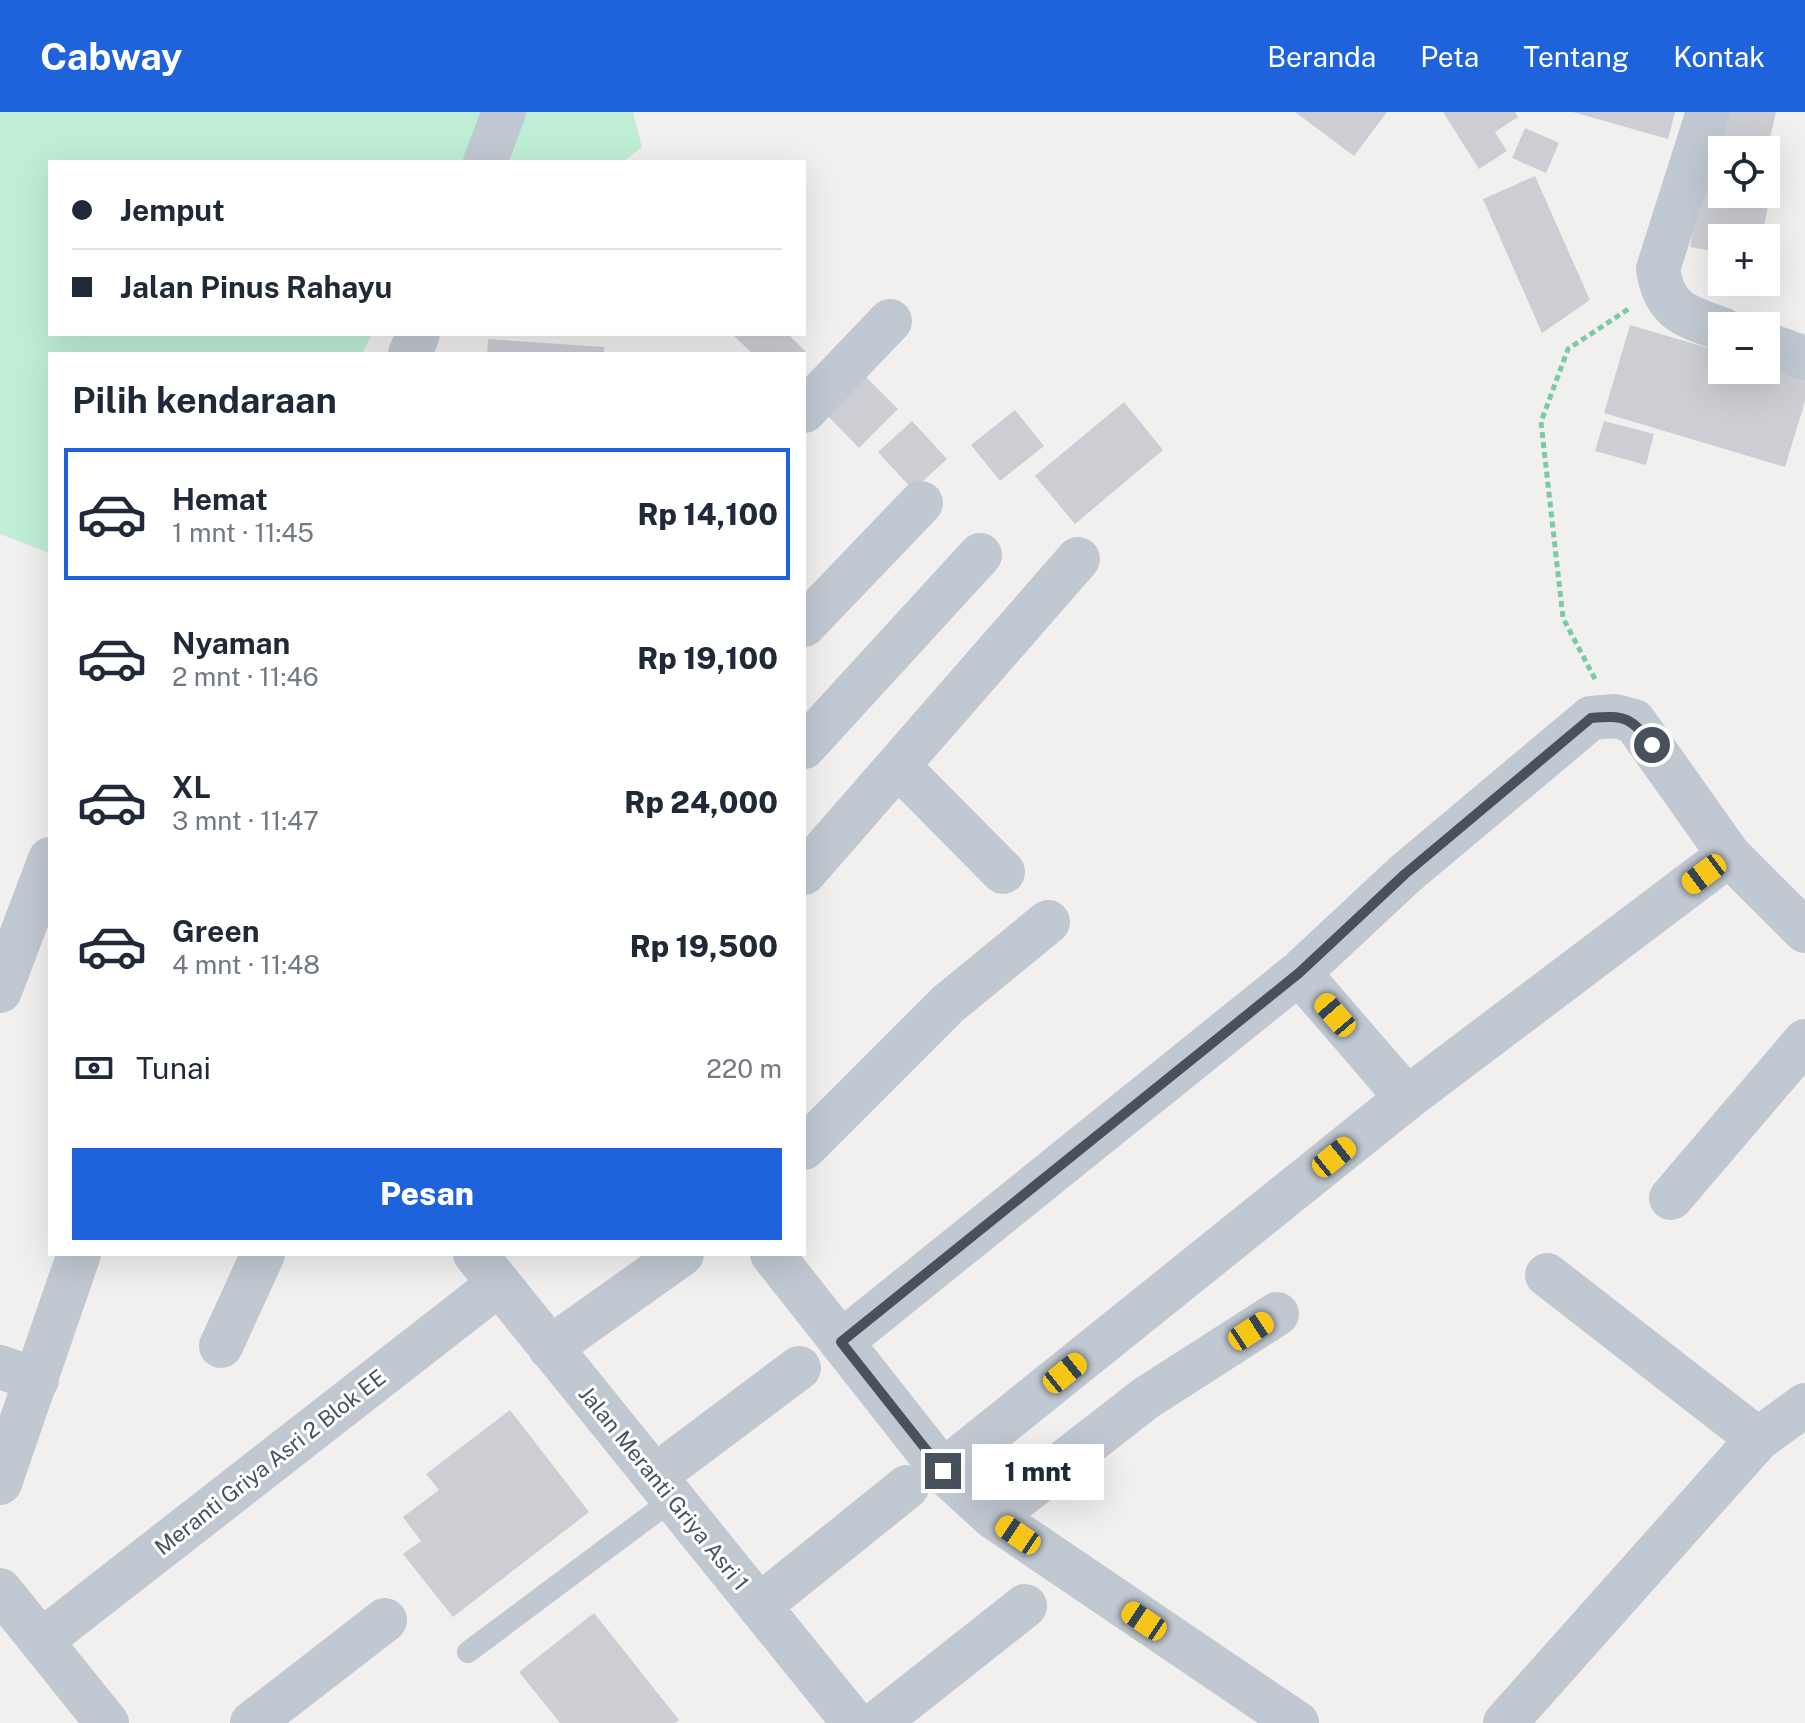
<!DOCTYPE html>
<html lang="id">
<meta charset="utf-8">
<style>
:root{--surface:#fff;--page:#f2f2f3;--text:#1f2937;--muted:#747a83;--line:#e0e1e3;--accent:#1f63dc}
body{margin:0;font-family:"Public Sans",sans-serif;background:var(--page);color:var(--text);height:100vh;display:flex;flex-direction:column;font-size:30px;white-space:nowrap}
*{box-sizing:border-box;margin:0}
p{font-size:26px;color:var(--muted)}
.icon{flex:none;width:44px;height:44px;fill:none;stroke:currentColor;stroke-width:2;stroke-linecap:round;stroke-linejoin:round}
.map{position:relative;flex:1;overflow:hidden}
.drawer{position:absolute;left:48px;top:240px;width:758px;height:904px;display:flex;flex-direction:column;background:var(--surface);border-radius:0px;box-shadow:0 8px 32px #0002}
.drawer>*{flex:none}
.guide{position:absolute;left:48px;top:48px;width:758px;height:176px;border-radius:0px;box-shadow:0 8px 32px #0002;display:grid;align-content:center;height:176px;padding:0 24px;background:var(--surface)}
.controls{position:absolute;left:1708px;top:24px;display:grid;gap:16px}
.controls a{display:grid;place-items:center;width:72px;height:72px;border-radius:0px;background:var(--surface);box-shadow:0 8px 32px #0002;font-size:40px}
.end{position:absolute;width:36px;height:36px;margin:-18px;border:10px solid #48515c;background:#fff;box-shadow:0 0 0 4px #fff}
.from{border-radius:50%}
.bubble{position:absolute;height:56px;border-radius:0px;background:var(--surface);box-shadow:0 8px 32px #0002;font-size:26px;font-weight:800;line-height:56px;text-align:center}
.car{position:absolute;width:24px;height:48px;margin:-24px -12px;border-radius:10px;box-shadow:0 0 6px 2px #0007;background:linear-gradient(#f5c518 24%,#345 0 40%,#f5c518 0 76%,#345 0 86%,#f5c518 0)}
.guide b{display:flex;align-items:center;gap:28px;height:76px;font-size:30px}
.guide b+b{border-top:2px solid var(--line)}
.guide i{width:20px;height:20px;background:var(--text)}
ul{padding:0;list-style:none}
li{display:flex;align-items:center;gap:24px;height:132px;margin:0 16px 12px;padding:0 8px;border:4px solid transparent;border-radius:0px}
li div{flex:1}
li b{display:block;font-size:30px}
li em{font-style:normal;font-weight:800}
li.selected{border-color:var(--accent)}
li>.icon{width:72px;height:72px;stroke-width:1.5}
h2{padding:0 24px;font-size:36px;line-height:96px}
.pay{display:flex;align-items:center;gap:20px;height:88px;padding:0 24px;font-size:30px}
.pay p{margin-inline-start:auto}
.button{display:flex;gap:16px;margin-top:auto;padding:16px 24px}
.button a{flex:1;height:92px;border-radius:0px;background:var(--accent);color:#fff;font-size:32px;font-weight:800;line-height:92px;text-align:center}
header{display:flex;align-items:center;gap:48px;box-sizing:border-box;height:112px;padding:0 40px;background:var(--accent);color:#fff}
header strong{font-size:38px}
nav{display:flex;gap:44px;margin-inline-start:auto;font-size:28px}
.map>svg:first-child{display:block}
.green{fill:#bfeed5}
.building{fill:#ccced4}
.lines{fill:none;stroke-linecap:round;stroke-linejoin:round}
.path{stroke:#78caa8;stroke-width:5;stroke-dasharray:6 4;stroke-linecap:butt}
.lane{stroke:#c0c8d1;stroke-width:22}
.street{stroke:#c0c8d1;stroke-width:44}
.route{stroke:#48515c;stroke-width:10}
.labels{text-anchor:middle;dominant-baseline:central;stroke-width:6;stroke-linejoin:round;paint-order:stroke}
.street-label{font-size:22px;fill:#48515c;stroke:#fff}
</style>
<header>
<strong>Cabway</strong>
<nav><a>Beranda</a><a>Peta</a><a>Tentang</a><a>Kontak</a></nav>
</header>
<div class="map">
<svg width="1805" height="1611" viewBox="0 0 1805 1611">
<rect width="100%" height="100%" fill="#f2efef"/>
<path class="green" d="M 0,0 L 633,0 L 642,35 L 623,50 L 50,50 L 50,222 L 372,222 L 362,242 L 50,242 L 50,441 L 0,422 Z"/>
<path class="building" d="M 1295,0 L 1387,0 L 1354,44 Z
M 1443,0 L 1515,0 L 1518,5 L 1495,20 L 1507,39 L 1479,57 Z
M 1573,0 L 1675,0 L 1668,27 Z
M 1719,0 L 1776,0 L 1768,35 L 1750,31 L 1748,38 L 1722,38 L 1722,44 L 1710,41 Z
M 1525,16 L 1559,31 L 1546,61 L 1512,46 Z
M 1706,45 L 1722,48 L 1722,82 L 1766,82 L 1766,56 L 1775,57 L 1762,126 L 1722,126 L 1722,141 L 1690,135 Z
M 1535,64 L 1590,188 L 1542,221 L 1483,87 Z
M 1630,213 L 1722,240 L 1722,258 L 1766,258 L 1766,254 L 1805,265 L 1805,289 L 1785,355 L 1604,301 Z
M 732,222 L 788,222 L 806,240 L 753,242 Z
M 488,227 L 604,235 L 604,242 L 487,242 Z
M 858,257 L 898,297 L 859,336 L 819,295 Z
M 1124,290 L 1163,338 L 1075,412 L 1035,364 Z
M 1015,298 L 1044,334 L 1000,369 L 971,333 Z
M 912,309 L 947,347 L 913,378 L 878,340 Z
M 1604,309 L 1654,322 L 1646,353 L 1595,339 Z
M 510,1298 L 589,1400 L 453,1505 L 403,1442 L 421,1429 L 403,1405 L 439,1378 L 426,1362 Z
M 594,1501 L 679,1608 L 675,1611 L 560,1611 L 519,1560 Z"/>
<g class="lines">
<path class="path" d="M 1595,567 L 1563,506 L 1541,310 L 1568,237 L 1630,196"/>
<path class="lane" d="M 468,1540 L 673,1387"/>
<path class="street" d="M 1708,0 L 1658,157 C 1664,199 1685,204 1722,217
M 485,50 L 504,0
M 1766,232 L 1805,246
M 410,242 L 418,222
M 804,299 L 890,209
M 804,513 L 921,391
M 804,635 L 980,443
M 898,654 L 1003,760
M 804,761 L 1078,447
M 1299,861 L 1407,986
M 0,879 L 50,747
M 804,1036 L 948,892 L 1048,810
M 1671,1086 L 1805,929
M 475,1142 L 854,1611
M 772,1142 L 943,1359 L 993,1405 L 1297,1611
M 1547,1163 L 1758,1327
M 841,1230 L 1299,861 L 1405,762 L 1591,606 L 1615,604 L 1634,609 L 1729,743 L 1805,819
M 221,1234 L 263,1142
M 550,1236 L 682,1142
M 0,1255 L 37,1268
M 943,1359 L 1407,986 L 1729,743
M 655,1364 L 799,1256
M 0,1371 L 79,1142
M 993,1405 L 1146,1286 L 1277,1202
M 0,1478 L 107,1611
M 759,1494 L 907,1375
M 41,1529 L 499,1172
M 252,1611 L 385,1508
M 877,1611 L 1025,1494
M 1505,1611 L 1758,1327 L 1805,1293"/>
</g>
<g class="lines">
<path class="route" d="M 943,1359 L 841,1230 L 1299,861 L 1405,762 L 1591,606 C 1625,603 1631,605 1652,633"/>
</g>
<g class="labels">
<g class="street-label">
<text transform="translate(270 1350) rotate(-38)">Meranti Griya Asri 2 Blok EE</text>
<text transform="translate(664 1376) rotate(51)">Jalan Meranti Griya Asri 1</text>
</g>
</g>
</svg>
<div class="controls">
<a><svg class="icon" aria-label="locate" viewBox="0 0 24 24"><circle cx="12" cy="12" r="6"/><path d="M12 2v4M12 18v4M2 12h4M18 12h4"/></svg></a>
<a>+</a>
<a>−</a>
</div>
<i class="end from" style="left:1652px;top:633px"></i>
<i class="end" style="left:943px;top:1359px"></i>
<div class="bubble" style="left:972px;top:1332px;width:132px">1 mnt</div>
<i class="car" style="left:1704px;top:762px;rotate:233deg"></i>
<i class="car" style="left:1335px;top:903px;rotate:319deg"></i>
<i class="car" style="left:1334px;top:1045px;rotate:51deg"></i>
<i class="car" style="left:1251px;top:1219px;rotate:57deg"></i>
<i class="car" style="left:1065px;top:1261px;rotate:51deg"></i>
<i class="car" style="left:1018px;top:1423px;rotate:304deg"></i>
<i class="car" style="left:1144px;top:1509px;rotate:304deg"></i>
<div class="guide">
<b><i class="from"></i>Jemput</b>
<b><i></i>Jalan Pinus Rahayu</b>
</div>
<section class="drawer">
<h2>Pilih kendaraan</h2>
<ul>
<li class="selected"><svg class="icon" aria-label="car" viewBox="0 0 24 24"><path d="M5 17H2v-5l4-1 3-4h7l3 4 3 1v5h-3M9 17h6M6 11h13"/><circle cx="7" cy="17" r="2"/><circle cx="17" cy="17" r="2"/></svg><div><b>Hemat</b><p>1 mnt · 11:45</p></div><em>Rp 14,100</em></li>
<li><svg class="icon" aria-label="car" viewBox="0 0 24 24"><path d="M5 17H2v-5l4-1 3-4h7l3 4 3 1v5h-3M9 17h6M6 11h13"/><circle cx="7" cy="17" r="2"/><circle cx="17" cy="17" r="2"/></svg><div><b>Nyaman</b><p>2 mnt · 11:46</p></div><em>Rp 19,100</em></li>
<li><svg class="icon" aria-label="car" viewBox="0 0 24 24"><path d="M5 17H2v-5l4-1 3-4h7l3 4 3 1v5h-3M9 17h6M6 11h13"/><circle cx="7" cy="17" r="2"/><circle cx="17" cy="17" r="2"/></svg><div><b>XL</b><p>3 mnt · 11:47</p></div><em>Rp 24,000</em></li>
<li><svg class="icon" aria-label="car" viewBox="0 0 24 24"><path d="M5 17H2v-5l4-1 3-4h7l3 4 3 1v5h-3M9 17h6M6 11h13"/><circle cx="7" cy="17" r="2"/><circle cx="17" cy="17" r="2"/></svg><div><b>Green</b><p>4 mnt · 11:48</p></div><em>Rp 19,500</em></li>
</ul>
<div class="pay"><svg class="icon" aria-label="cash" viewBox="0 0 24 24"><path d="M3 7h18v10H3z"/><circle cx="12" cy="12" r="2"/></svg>Tunai<p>220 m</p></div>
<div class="button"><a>Pesan</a></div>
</section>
</div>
